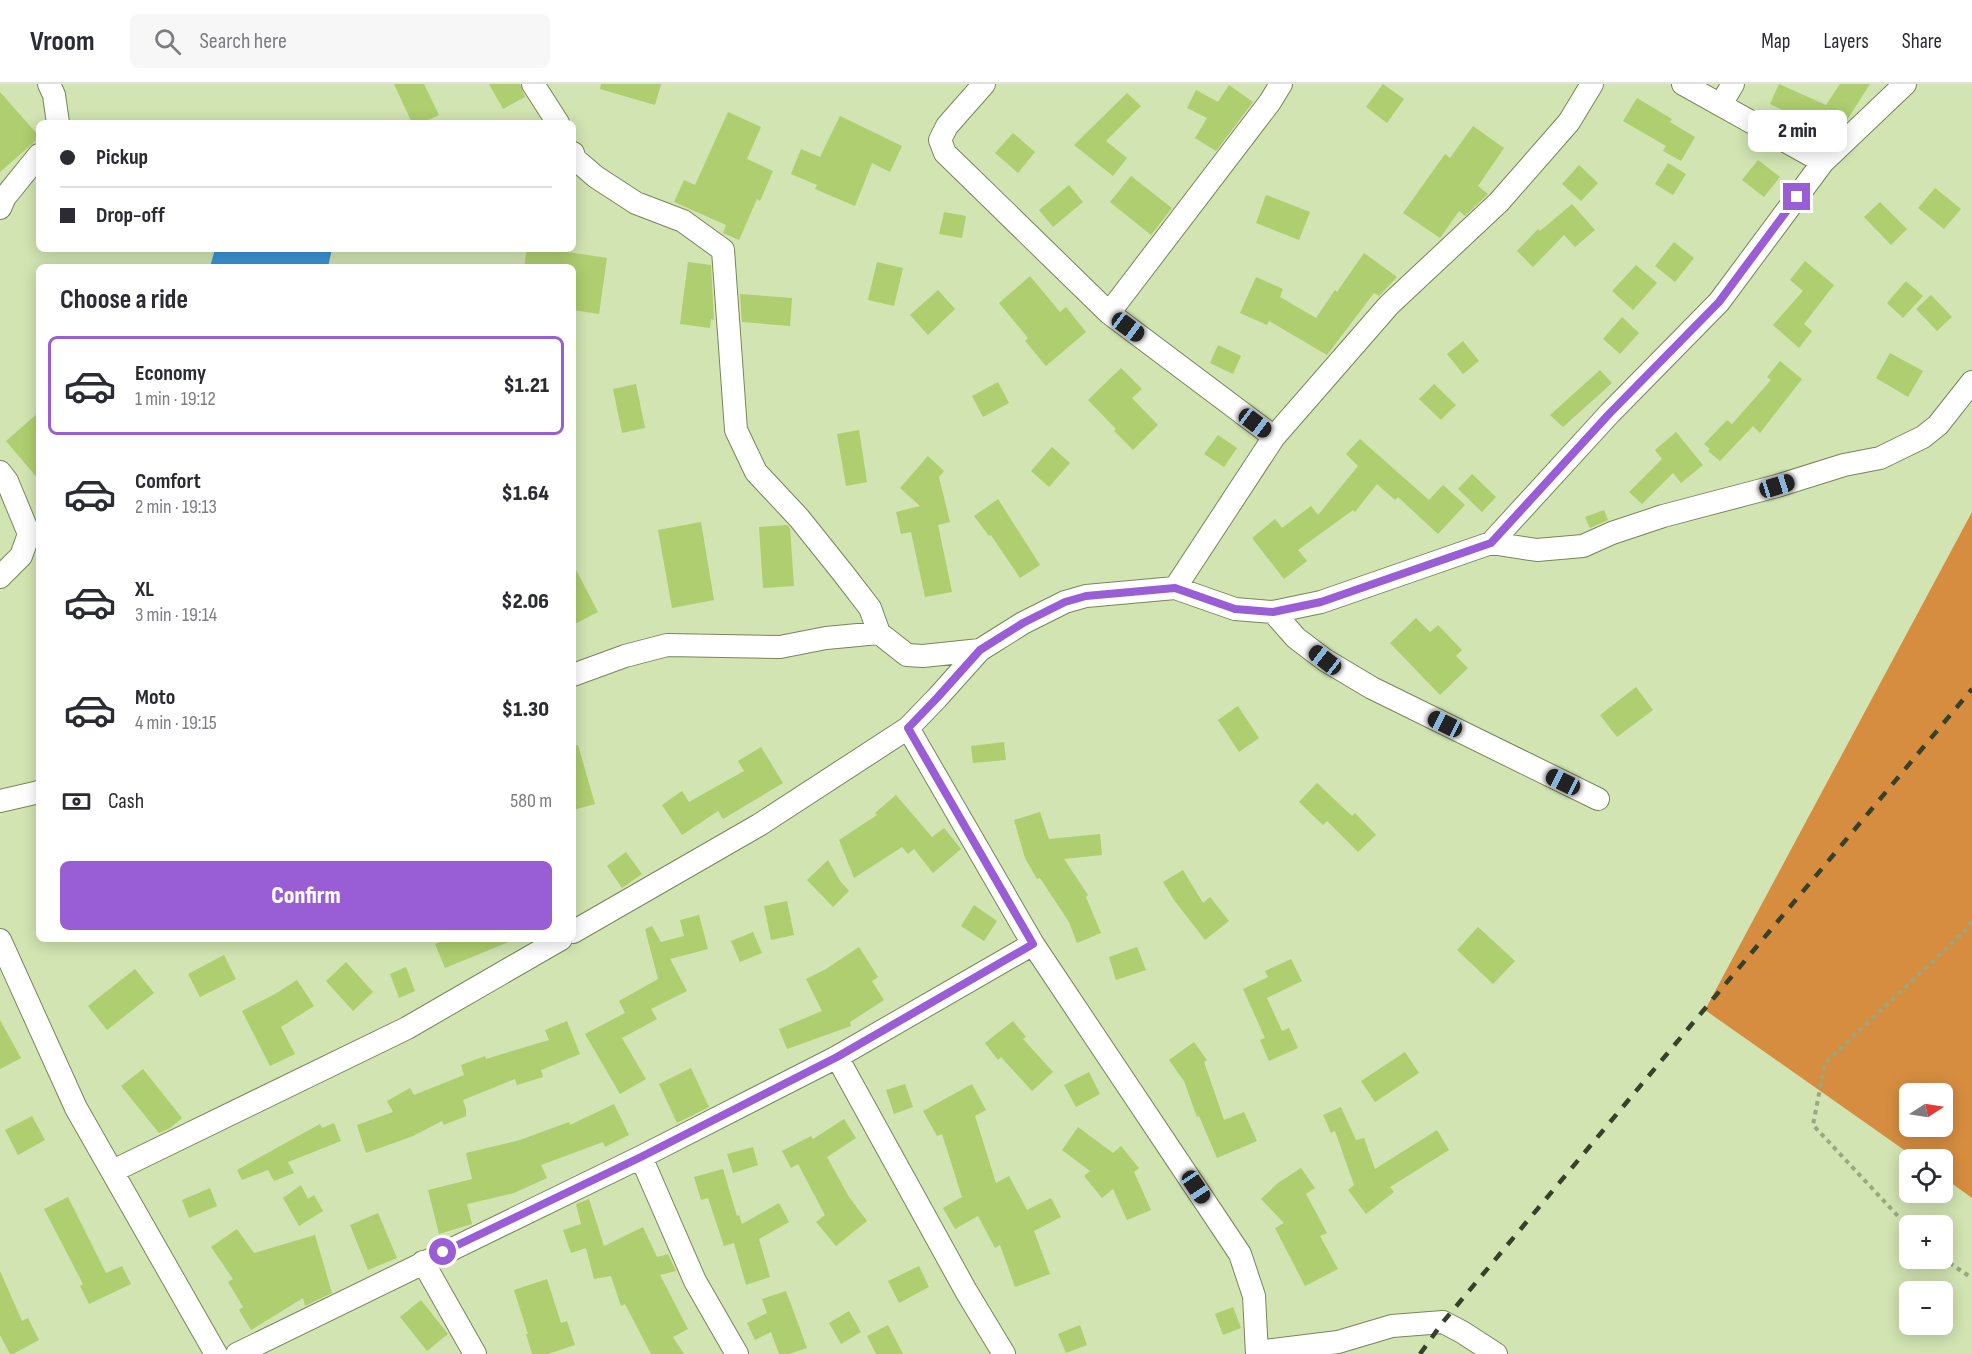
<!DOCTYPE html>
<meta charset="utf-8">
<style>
:root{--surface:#fff;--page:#f7f7f7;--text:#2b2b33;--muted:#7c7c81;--line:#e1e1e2;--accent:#995ed5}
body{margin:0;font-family:"Sofia Sans Condensed",sans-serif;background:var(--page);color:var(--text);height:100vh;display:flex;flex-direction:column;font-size:22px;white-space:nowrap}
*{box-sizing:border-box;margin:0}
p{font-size:20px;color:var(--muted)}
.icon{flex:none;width:33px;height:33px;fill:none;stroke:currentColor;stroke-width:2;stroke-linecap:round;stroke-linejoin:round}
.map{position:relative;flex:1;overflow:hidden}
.drawer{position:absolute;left:36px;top:180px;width:540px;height:678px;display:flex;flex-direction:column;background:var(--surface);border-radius:9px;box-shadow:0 3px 15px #0003}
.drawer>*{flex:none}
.top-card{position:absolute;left:36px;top:36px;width:540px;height:132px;border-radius:9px;box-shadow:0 3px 15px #0003;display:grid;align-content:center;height:132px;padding:0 24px;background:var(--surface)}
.needle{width:39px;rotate:78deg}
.tools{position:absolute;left:1899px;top:999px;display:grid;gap:12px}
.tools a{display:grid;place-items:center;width:54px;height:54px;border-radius:9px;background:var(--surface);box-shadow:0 3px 15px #0003;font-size:30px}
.end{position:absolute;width:27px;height:27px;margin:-14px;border:8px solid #995ed5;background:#fff;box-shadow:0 0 0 3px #fff}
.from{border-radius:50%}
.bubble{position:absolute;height:42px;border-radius:9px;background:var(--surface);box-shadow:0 3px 15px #0003;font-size:20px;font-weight:800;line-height:42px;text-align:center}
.car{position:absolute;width:18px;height:36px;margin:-18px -9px;border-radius:8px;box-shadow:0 0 4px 2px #0007;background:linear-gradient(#222 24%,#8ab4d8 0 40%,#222 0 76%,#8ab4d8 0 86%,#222 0)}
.top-card b{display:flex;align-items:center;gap:21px;height:57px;font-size:22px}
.top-card b+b{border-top:2px solid var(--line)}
.top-card i{width:15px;height:15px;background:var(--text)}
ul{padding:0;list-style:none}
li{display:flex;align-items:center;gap:18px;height:99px;margin:0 12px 9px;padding:0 12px;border:3px solid transparent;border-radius:9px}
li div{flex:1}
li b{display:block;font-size:22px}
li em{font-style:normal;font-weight:800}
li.current{border-color:var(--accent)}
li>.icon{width:54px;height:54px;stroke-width:1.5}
h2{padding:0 24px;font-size:27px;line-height:72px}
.pay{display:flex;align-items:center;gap:15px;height:66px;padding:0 24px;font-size:22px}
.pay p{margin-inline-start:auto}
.cta{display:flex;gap:12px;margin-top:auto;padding:12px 24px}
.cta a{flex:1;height:69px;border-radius:9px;background:var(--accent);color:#fff;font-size:24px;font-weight:800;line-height:69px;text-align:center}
header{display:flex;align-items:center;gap:36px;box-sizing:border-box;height:84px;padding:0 30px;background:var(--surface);border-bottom:2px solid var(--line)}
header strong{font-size:28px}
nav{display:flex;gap:33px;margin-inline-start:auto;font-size:21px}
.search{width:420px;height:54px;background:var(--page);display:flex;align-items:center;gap:15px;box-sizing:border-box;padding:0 21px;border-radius:9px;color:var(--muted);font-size:22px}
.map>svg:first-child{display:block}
.forest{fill:#d68d40;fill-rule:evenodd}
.water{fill:#3b93d4}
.building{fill:#aece6f}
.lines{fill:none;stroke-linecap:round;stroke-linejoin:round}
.minor-casing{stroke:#768758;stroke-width:24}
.path{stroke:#99a87f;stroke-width:4;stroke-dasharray:4.5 4.5;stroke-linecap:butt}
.minor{stroke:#fff;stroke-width:22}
.rail{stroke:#374028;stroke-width:4.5;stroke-dasharray:10 10;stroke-linecap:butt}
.route{stroke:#995ed5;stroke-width:8}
</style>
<header>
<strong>Vroom</strong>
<div class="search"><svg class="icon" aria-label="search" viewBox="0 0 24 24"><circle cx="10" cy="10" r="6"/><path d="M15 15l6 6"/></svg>Search here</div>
<nav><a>Map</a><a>Layers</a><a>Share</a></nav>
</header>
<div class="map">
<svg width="1972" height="1270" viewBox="0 0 1972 1270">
<rect width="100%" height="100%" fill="#d1e4b1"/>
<path class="forest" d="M 1972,428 L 1972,1114 L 1943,1093 L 1942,1076 L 1917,1075 L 1705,926 ZM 1910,1010 L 1942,1010 L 1942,1042 L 1910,1042 Z"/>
<path class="water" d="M 215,165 L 332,165 L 328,183 L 210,183 Z"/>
<path class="building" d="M 394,0 L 424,0 L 439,31 L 422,39 L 412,39 Z
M 489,0 L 520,0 L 525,13 L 503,25 Z
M 601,0 L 661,0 L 655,21 L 600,5 Z
M 1383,0 L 1404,15 L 1387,39 L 1366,23 Z
M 1779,0 L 1826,21 L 1840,0 L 1870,0 L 1847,36 L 1831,52 L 1813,41 L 1770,20 Z
M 1229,1 L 1253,18 L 1216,67 L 1195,54 L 1207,34 L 1187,24 L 1196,6 L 1218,18 Z
M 0,8 L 39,52 L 39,54 L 0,88 Z
M 1127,9 L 1141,22 L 1106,57 L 1127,74 L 1113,92 L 1074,61 Z
M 1637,14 L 1672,35 L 1670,38 L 1695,53 L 1681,77 L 1663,67 L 1666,62 L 1623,37 Z
M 728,28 L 761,43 L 747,75 L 773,87 L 760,117 L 757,115 L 739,156 L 723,149 L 726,141 L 674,118 L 684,96 L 695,101 Z
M 840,32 L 902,62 L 890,88 L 872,79 L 855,122 L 815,105 L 817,101 L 791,90 L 801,65 L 820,73 Z
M 1473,42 L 1504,64 L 1478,102 L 1488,110 L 1465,132 L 1459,127 L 1440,154 L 1403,129 L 1445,70 L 1450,74 Z
M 1013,49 L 1035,68 L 1018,89 L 995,69 Z
M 1758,76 L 1780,93 L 1764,113 L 1742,96 Z
M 1668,79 L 1686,90 L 1673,111 L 1655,100 Z
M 1579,81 L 1598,99 L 1581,117 L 1562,100 Z
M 1131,92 L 1172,124 L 1151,151 L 1110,118 Z
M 1069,101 L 1083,118 L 1053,143 L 1039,126 Z
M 1935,104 L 1961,125 L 1944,145 L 1918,124 Z
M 1266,111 L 1310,128 L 1299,156 L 1256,139 Z
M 1880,118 L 1907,145 L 1891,161 L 1864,133 Z
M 1572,120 L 1595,146 L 1575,163 L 1564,151 L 1533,183 L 1517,167 L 1538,145 L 1540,147 Z
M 944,128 L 966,132 L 962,154 L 939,150 Z
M 1674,158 L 1694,174 L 1675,198 L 1655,182 Z
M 527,165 L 548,165 L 607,174 L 599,230 L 573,226 L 573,183 L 524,183 Z
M 1364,169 L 1397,193 L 1379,212 L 1374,209 L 1327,271 L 1269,237 L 1267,241 L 1240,229 L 1256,193 L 1283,205 L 1280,213 L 1316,234 L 1335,206 L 1337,208 Z
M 1805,177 L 1834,201 L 1804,240 L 1812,247 L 1799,264 L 1773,241 L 1803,207 L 1790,196 Z
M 688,178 L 711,181 L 714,236 L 711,235 L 710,244 L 680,240 Z
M 877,178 L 903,184 L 894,222 L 868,216 Z
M 1636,181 L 1657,199 L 1633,226 L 1612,207 Z
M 1030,192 L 1060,228 L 1066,223 L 1086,248 L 1046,282 L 1025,257 L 1028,254 L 999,219 Z
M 1906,197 L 1923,212 L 1903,234 L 1887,219 Z
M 938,206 L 955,225 L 928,251 L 910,231 Z
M 740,210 L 792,214 L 790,242 L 742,238 Z
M 1931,211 L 1952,233 L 1937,247 L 1916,225 Z
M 1622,233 L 1639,249 L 1620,270 L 1603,255 Z
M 1463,257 L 1479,277 L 1463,290 L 1447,270 Z
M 1218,261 L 1241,272 L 1233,290 L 1210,279 Z
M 1890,269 L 1923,287 L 1908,313 L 1876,294 Z
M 1780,277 L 1802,295 L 1760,349 L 1753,342 L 1720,377 L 1708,367 L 1710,365 L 1704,360 L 1727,336 L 1732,340 L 1771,296 L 1767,293 Z
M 1121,284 L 1142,305 L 1132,314 L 1158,341 L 1133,366 L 1114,347 L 1116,345 L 1088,316 Z
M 1600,286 L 1612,299 L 1563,343 L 1550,331 Z
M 998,298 L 1009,319 L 983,333 L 972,312 Z
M 636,300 L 645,344 L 622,349 L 613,305 Z
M 1434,300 L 1456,321 L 1441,336 L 1419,315 Z
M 39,328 L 39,396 L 6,357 Z
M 859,346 L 867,398 L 846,402 L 837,350 Z
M 1676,348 L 1703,381 L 1681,399 L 1673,389 L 1642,420 L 1629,408 L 1662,375 L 1655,366 Z
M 1218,351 L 1237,364 L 1224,383 L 1204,370 Z
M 1360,355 L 1429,416 L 1443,401 L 1465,421 L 1438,450 L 1398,413 L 1395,416 L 1377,400 L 1355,428 L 1353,426 L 1298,466 L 1307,477 L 1284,495 L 1252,454 L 1275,435 L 1282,444 L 1311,422 L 1318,431 L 1358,382 L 1346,370 Z
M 1052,363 L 1070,379 L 1049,403 L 1031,387 Z
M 928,372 L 944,387 L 939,393 L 950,438 L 938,441 L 952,508 L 925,513 L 911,448 L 901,450 L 896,428 L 920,422 L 900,404 Z
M 1472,390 L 1496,413 L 1482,428 L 1458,405 Z
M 998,415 L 1040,481 L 1020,494 L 991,451 L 989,452 L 974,432 Z
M 1604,426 L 1608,436 L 1590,444 L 1585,433 Z
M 701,438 L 714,516 L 672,524 L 658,446 Z
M 787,441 L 790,444 L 794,502 L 763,504 L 759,443 Z
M 573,480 L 598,528 L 573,541 Z
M 1416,534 L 1430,548 L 1438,541 L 1462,566 L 1456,572 L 1468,584 L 1440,611 L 1390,559 Z
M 1636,603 L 1653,626 L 1617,653 L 1600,631 Z
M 1238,622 L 1259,654 L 1239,668 L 1218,636 Z
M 1004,658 L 1006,676 L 973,679 L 971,662 Z
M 578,661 L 595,720 L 573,726 L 573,662 Z
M 761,663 L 783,699 L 723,735 L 718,727 L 682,751 L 662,721 L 682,707 L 689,718 L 744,687 L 738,677 Z
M 1317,699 L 1352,732 L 1355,729 L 1376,751 L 1358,768 L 1327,737 L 1323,741 L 1299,718 Z
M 896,711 L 932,753 L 944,744 L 961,765 L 933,789 L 914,765 L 908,770 L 902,763 L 854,794 L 839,756 L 877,731 L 875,729 Z
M 1040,728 L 1049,755 L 1100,750 L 1102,771 L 1064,775 L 1088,811 L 1086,813 L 1101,849 L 1077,859 L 1069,838 L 1040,794 L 1037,795 L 1025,774 L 1014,736 Z
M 626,768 L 642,790 L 622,804 L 607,782 Z
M 828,776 L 840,797 L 849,807 L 833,823 L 807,796 Z
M 1183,786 L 1203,819 L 1210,813 L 1229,837 L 1205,856 L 1174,816 L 1163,798 Z
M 787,817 L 794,851 L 771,856 L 764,822 Z
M 974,821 L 997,837 L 984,857 L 961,842 Z
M 699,831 L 708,865 L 670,875 L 687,907 L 651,925 L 657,935 L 622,954 L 646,995 L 620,1010 L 585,950 L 625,929 L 619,917 L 658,895 L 645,845 L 652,842 L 661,858 L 684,852 L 680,836 Z
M 1478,843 L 1515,877 L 1493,900 L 1457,866 Z
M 753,848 L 762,869 L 740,878 L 731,857 Z
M 448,855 L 514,855 L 514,856 L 445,884 L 435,860 Z
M 859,863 L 878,893 L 872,897 L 884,916 L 850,938 L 851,942 L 787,965 L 779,945 L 822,927 L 806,895 L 826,885 Z
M 1137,863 L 1146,886 L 1116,896 L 1109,873 Z
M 224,871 L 236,895 L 200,913 L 188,890 Z
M 1291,875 L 1302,897 L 1267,914 L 1282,947 L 1289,944 L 1298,964 L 1269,977 L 1260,956 L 1265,954 L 1243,905 L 1268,893 L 1265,887 Z
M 346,878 L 373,908 L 353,927 L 326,897 Z
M 406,883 L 415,907 L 399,914 L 390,890 Z
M 135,885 L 154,909 L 107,946 L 88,922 Z
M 297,896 L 314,922 L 281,943 L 295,970 L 270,982 L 242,927 L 275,910 Z
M 0,936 L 21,974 L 0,985 Z
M 567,937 L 580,970 L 541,986 L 543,993 L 517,1001 L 515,995 L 463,1016 L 466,1025 L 466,1032 L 444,1041 L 442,1037 L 413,1052 L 366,1069 L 357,1041 L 393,1028 L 387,1017 L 410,1004 L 414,1011 L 464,991 L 461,981 L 485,972 L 486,975 L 549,956 L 545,946 Z
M 1013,937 L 1026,953 L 1023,955 L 1053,988 L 1032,1007 L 1001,973 L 998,976 L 985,959 Z
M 1194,958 L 1207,976 L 1204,978 L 1224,1036 L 1244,1028 L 1257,1057 L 1217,1074 L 1199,1032 L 1197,1033 L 1184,997 L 1169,976 Z
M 1405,968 L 1419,989 L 1375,1018 L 1361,997 Z
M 691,984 L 709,1023 L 677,1039 L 659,1000 Z
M 143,985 L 182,1034 L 170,1044 L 159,1049 L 121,1002 Z
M 1089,988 L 1100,1010 L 1076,1023 L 1064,1001 Z
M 905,1000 L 913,1023 L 894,1030 L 886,1006 Z
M 972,1000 L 986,1026 L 975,1032 L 996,1099 L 1009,1092 L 1027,1126 L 1051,1114 L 1061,1133 L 1034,1147 L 1050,1190 L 1015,1203 L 1000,1161 L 995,1164 L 978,1132 L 955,1145 L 943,1124 L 962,1113 L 942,1050 L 937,1052 L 923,1027 Z
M 614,1020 L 629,1051 L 605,1063 L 603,1058 L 541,1081 L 547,1094 L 514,1109 L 467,1120 L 472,1140 L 439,1150 L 428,1106 L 472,1095 L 466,1069 L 520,1056 L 569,1038 L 570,1041 Z
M 1341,1023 L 1356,1056 L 1364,1054 L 1375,1085 L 1437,1046 L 1449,1066 L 1390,1103 L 1394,1108 L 1366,1130 L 1348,1106 L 1354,1101 L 1335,1047 L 1331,1049 L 1323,1031 Z
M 32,1032 L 45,1056 L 18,1071 L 5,1046 Z
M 844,1035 L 856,1054 L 827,1073 L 849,1113 L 867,1137 L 836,1162 L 816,1138 L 825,1131 L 798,1080 L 791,1084 L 782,1067 L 811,1052 L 813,1055 Z
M 334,1039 L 341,1057 L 288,1078 L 294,1089 L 274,1097 L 268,1086 L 242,1096 L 237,1086 L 320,1040 L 322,1044 Z
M 1078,1043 L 1113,1069 L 1121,1062 L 1139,1084 L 1134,1088 L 1151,1126 L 1127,1136 L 1113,1105 L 1102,1114 L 1084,1092 L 1090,1087 L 1062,1066 Z
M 753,1063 L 758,1081 L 733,1089 L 727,1070 Z
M 1301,1084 L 1315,1104 L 1306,1110 L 1327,1149 L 1320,1152 L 1338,1185 L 1305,1202 L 1275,1144 L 1284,1139 L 1261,1115 L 1278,1099 Z
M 723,1085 L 737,1132 L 739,1131 L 742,1140 L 779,1119 L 789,1138 L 759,1155 L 770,1193 L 746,1201 L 734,1159 L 724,1162 L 708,1114 L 701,1116 L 694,1093 Z
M 301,1101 L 308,1115 L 314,1111 L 323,1127 L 299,1142 L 283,1114 Z
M 210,1104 L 217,1122 L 189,1134 L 182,1116 Z
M 68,1113 L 106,1189 L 122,1182 L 131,1200 L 89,1220 L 80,1202 L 83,1200 L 44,1125 Z
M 589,1115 L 604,1162 L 643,1143 L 657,1173 L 668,1170 L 676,1187 L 660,1191 L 688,1245 L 673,1253 L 684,1270 L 651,1270 L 625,1220 L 621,1222 L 611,1192 L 594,1195 L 586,1164 L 571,1169 L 563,1146 L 581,1140 L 576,1120 Z
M 378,1129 L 397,1174 L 368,1186 L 350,1141 Z
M 237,1145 L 254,1169 L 315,1151 L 332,1209 L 305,1222 L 303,1214 L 251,1246 L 239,1226 L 243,1223 L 228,1198 L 233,1195 L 211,1163 Z
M 919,1182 L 929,1203 L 899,1219 L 888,1197 Z
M 0,1187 L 22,1237 L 28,1234 L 39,1256 L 13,1270 L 10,1270 L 0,1251 Z
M 547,1195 L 561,1239 L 567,1237 L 575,1261 L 548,1270 L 532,1270 L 526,1250 L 528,1250 L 514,1206 Z
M 786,1207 L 807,1264 L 789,1270 L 779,1270 L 771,1248 L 755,1256 L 747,1239 L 767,1229 L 762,1215 Z
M 421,1216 L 448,1250 L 427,1267 L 400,1233 Z
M 1233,1223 L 1241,1244 L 1223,1251 L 1215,1230 Z
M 849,1227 L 861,1248 L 841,1260 L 829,1239 Z
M 888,1241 L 903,1270 L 876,1270 L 867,1252 Z
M 1080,1241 L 1087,1261 L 1066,1269 L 1058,1250 Z"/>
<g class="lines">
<defs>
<path id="minor" d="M 49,0 L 54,11 L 58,39
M 533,0 L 558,39
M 984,0 L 947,42 L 940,56 L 945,69 L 1109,229 L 1270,18 L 1281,0
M 1683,0 L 1823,78
M 1721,20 L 1733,0
M 573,69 L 575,75 L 596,93 L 636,119 L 683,137 L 723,166 L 736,346 L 756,388 L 799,434 L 843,489 L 870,524 L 879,549
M 0,124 L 5,113 L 39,71
M 1109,229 L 1274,353
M 0,388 L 7,397 L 29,450 L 21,472 L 0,493
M 1491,459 L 1610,329 L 1719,218 L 1823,78 L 1905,0
M 1175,504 L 1274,353 L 1389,221 L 1499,118 L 1569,38 L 1592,0
M 1273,528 L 1296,554 L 1325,576 L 1372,604 L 1598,715
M 573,591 L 625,572 L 667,561 L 780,563 L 826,554 L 879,549 L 907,571 L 923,572 L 980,566
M 908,644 L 1033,860 L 1240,1170 L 1254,1212 L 1257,1270
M 0,717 L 39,708
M 573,848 L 759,741 L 908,644 L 937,614 L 980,566 L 1023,539 L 1065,518 L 1086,512 L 1175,504 L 1235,525 L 1273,528 L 1321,518 L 1491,459 L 1537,466 L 1583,462 L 1612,449 L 1663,432 L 1777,402 L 1844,381 L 1880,374 L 1923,353 L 1938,341 L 1972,298
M 0,856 L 76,1024 L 216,1270
M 837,973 L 966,1207 L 1004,1270
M 641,1073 L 695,1197 L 737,1270
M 113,1087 L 407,944 L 561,855
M 423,1178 L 475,1270
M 1257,1268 L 1338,1258 L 1392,1242 L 1443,1238 L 1462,1248 L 1496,1270
M 237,1270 L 641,1073 L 837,973 L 1033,860"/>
</defs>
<use href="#minor" class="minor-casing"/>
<path class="path" d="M 1910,1145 L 1813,1041 L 1825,979 L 1968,844 L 1972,837
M 1942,1174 L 1972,1194"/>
<use href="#minor" class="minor"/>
<path class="rail" d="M 1420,1270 L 1443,1238 L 1972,605"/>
</g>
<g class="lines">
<path class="route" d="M 443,1168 L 641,1073 L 837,973 L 1033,860 L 908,644 L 937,614 L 980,566 L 1023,539 L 1065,518 L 1086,512 L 1175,504 L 1235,525 L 1273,528 L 1321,518 L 1491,459 L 1610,329 L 1719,218 L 1797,113"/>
</g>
</svg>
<div class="tools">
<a><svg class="needle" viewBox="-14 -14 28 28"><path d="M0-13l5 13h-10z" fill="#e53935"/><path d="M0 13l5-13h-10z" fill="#7c7c81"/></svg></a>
<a><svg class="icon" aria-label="locate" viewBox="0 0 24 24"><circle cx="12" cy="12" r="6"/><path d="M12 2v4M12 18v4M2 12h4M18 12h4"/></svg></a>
<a>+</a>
<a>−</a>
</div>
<i class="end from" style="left:443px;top:1168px"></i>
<i class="end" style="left:1797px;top:113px"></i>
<div class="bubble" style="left:1748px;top:26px;width:99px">2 min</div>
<i class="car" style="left:1128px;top:243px;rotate:127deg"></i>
<i class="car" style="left:1255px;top:339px;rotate:127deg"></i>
<i class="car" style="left:1777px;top:402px;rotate:73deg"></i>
<i class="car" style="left:1325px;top:576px;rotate:308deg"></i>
<i class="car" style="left:1445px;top:640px;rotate:296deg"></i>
<i class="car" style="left:1563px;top:698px;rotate:296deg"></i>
<i class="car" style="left:1196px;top:1103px;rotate:146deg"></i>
<div class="top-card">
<b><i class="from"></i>Pickup</b>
<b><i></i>Drop-off</b>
</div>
<section class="drawer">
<h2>Choose a ride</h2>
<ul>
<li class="current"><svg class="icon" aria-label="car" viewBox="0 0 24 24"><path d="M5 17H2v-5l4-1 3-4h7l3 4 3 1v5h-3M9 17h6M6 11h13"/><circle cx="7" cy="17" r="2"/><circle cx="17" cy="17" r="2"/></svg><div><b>Economy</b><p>1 min · 19:12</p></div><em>$1.21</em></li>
<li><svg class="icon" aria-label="car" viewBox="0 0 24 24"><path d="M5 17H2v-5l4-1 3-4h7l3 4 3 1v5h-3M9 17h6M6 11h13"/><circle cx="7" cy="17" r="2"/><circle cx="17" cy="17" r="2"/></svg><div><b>Comfort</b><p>2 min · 19:13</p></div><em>$1.64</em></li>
<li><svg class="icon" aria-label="car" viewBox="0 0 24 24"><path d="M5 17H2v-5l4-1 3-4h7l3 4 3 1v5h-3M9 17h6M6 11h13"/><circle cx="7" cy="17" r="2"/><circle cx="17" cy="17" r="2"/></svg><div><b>XL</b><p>3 min · 19:14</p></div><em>$2.06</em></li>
<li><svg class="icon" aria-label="car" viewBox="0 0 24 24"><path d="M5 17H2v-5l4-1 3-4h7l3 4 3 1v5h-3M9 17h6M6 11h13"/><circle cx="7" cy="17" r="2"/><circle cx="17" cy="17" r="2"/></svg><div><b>Moto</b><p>4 min · 19:15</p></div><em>$1.30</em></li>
</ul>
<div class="pay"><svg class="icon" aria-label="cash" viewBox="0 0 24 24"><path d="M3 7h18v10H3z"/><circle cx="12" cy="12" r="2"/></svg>Cash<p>580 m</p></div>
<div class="cta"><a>Confirm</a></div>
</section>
</div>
